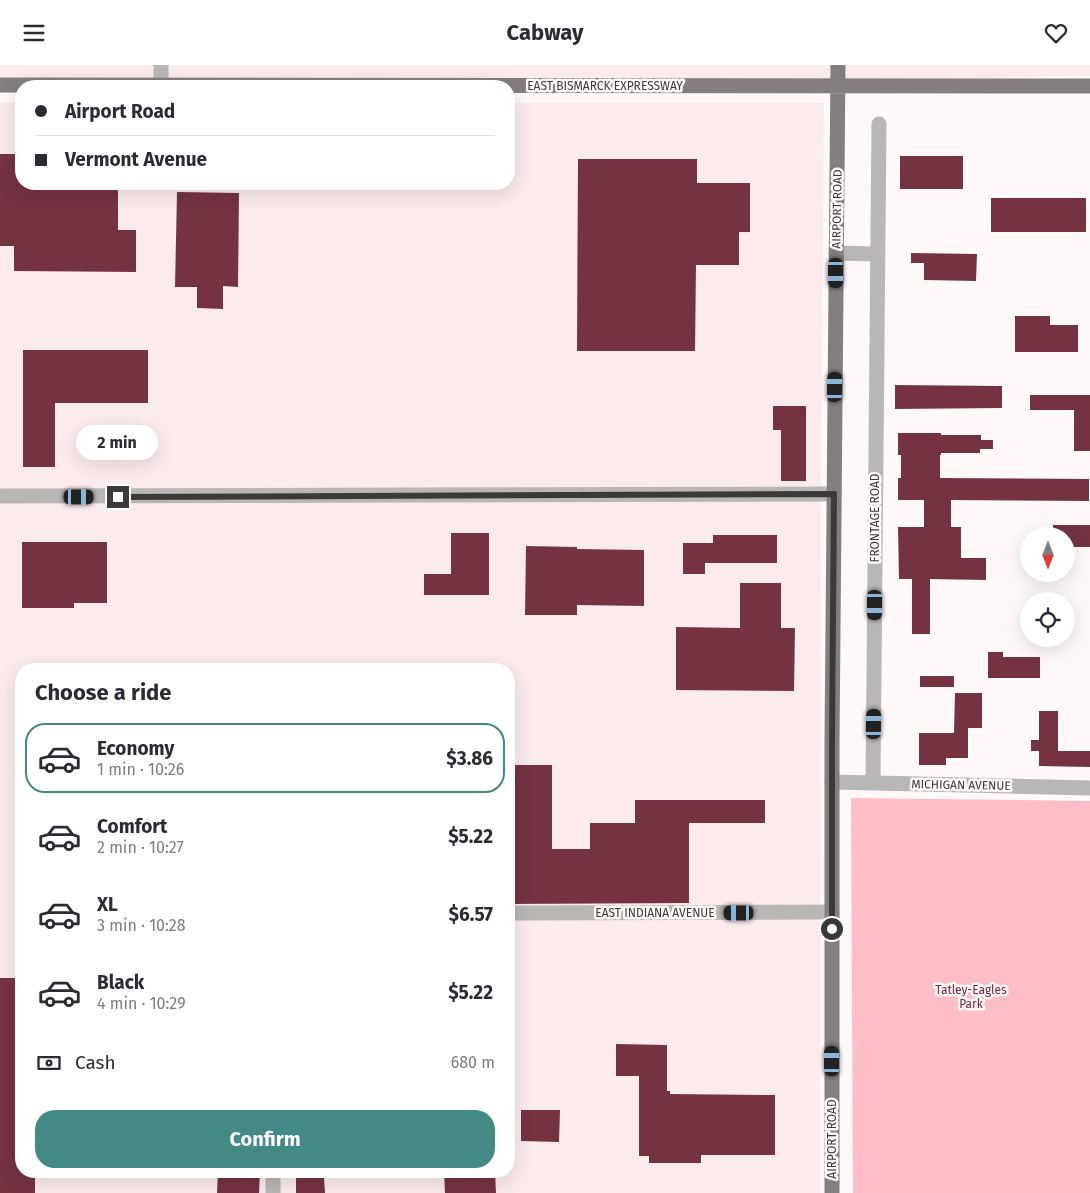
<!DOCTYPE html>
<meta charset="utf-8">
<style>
:root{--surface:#fff;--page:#f2f2f3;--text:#2b2b33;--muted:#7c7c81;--line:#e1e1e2;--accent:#448a84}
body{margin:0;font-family:"Fira Sans",sans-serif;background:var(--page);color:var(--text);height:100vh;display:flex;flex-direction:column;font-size:19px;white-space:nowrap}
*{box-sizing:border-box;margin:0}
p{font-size:16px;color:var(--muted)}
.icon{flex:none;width:28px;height:28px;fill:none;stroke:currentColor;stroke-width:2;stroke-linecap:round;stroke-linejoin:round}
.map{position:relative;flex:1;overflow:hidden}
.side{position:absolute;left:15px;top:598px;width:500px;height:515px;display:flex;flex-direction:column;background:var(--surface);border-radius:20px;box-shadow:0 5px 20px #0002}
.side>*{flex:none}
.top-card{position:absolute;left:15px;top:15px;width:500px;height:110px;border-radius:20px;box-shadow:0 5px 20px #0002;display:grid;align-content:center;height:110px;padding:0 20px;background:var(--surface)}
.needle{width:32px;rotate:180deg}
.controls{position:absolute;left:1020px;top:462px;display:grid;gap:10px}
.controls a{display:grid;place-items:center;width:55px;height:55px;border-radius:50%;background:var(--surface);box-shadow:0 5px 20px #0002;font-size:25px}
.end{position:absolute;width:22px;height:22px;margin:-11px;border:6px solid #3c3939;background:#fff;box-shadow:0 0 0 2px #fff}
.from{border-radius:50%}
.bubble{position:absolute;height:35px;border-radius:18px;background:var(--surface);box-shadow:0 5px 20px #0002;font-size:16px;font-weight:700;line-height:35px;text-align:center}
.car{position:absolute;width:15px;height:30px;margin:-15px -8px;border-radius:6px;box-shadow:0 0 4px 1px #0007;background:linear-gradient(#222 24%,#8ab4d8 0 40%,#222 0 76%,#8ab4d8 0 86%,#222 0)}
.top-card b{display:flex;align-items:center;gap:18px;height:48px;font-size:19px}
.top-card b+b{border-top:1px solid var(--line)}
.top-card i{width:12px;height:12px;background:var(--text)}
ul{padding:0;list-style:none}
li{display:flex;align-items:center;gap:15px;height:70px;margin:0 10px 8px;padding:0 10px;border:2px solid transparent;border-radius:20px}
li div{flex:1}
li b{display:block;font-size:19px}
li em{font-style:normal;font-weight:700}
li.on{border-color:var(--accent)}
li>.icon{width:45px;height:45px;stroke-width:1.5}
h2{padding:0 20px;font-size:22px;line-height:60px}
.pay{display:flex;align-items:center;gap:12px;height:55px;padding:0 20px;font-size:19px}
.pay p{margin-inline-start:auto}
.button{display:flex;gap:10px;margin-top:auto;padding:10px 20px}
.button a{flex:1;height:58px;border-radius:20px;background:var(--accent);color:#fff;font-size:20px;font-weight:700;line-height:58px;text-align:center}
header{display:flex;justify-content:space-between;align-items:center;height:65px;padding:0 20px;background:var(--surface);font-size:22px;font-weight:700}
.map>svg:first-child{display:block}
.built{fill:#fcebed;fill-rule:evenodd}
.green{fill:#fdbec8}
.building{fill:#753342}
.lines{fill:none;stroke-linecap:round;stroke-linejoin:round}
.minor{stroke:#b9b6b6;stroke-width:15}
.major{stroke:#847e7f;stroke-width:15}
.route{stroke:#3c3939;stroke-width:6}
.labels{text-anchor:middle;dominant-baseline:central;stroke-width:5;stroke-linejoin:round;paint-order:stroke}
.street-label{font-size:12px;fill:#3c3939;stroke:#fef8f9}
.park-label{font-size:12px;fill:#7c223b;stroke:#fef8f9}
</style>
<header><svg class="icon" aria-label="menu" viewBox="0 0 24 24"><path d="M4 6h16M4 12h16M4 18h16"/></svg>Cabway<svg class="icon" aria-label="heart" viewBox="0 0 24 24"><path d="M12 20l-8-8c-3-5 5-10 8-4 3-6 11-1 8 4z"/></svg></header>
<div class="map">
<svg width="1090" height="1128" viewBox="0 0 1090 1128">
<rect width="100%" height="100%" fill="#fef8f9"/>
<path class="built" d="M 0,0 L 1090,0 L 1090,10 L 994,13 L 33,13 L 0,12 Z
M 21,37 L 21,119 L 509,119 L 509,38 L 824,38 L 821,424 L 820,1128 L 0,1128 L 0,38 ZM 21,604 L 509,604 L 509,1106 L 21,1106 Z"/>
<path class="green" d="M 851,733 L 1090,736 L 1090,1128 L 853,1128 Z"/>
<path class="building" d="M 0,89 L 21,89 L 21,119 L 118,119 L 118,165 L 136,165 L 136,207 L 14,206 L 14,181 L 0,181 Z
M 900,91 L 963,91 L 963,124 L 900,124 Z
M 578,94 L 697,94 L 697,118 L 750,118 L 750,167 L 739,167 L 739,200 L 696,200 L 695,286 L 577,286 Z
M 177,127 L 239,128 L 238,222 L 223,221 L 223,244 L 197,243 L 197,222 L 175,222 Z
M 991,133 L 1086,133 L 1086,167 L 991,167 Z
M 911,188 L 977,189 L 976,216 L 924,215 L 924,198 L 911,198 Z
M 1015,251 L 1050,251 L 1050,260 L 1078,260 L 1078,287 L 1015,287 Z
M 23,285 L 148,285 L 148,338 L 55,338 L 55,402 L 23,402 Z
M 895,320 L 1002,321 L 1002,343 L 895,344 Z
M 1030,330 L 1090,330 L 1090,386 L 1074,386 L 1074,345 L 1030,345 Z
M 773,341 L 806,341 L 806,416 L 781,416 L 781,365 L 773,365 Z
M 898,368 L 941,368 L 941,370 L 981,370 L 981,375 L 993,375 L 993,384 L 980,384 L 980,388 L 941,388 L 941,390 L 940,390 L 940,413 L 1089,414 L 1089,436 L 951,435 L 951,462 L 961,462 L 961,493 L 986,493 L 986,515 L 930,514 L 930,569 L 912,569 L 912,514 L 899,514 L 898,462 L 924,462 L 924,435 L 898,435 L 898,413 L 901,413 L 901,390 L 898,390 Z
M 1053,460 L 1090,460 L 1090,482 L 1066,482 L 1066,471 L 1053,471 Z
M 451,468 L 489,468 L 489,530 L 424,530 L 424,509 L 451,509 Z
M 713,470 L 777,470 L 777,498 L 705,498 L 705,509 L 683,509 L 683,478 L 713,478 Z
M 22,477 L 107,477 L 107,538 L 74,538 L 74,543 L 22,543 Z
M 526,481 L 577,482 L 577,484 L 644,485 L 644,541 L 577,540 L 577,550 L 525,550 Z
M 740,518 L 781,518 L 781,563 L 795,563 L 794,626 L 676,625 L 676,562 L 740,563 Z
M 988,587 L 1003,587 L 1003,592 L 1040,592 L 1040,613 L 988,613 Z
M 920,611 L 954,611 L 954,622 L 920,622 Z
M 955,628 L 982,628 L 982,663 L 968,663 L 968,693 L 946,693 L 946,700 L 919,700 L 919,668 L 954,668 Z
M 1039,646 L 1058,646 L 1058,686 L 1090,686 L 1090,702 L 1039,701 L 1039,686 L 1031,686 L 1031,675 L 1039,675 Z
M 509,700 L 552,700 L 552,784 L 590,784 L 590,758 L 635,758 L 635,735 L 765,735 L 765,758 L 689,758 L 689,838 L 509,839 Z
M 0,913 L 21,913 L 21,1106 L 35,1106 L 35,1128 L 0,1128 Z
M 616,979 L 667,980 L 667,1026 L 670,1026 L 670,1029 L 775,1030 L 775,1090 L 701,1090 L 701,1098 L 649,1098 L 649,1091 L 639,1091 L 639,1011 L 616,1011 Z
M 521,1045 L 560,1045 L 559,1077 L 521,1076 Z
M 218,1106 L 260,1106 L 259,1128 L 217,1128 Z
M 444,1106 L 495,1106 L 496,1128 L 445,1128 Z
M 296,1113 L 324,1113 L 325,1128 L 296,1128 Z"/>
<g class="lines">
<path class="minor" d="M 161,0 L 161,20
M 836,188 L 877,189
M 0,431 L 834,429
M 832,717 L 1090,723
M 873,718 L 879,59
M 509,848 L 832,847
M 273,1128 L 273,1106"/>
<path class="major" d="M 0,20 L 1090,21
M 832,1128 L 832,677 L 838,0"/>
</g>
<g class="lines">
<path class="route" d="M 118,432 L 834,429 L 832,677 L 832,864"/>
</g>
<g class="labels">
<g class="street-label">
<text x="605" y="21">EAST BISMARCK EXPRESSWAY</text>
<text transform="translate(837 144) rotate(-89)">AIRPORT ROAD</text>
<text transform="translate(875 453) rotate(-90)">FRONTAGE ROAD</text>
<text transform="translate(961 720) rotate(1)">MICHIGAN AVENUE</text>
<text x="655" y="848">EAST INDIANA AVENUE</text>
<text transform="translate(832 1074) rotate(-90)">AIRPORT ROAD</text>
</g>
<g class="park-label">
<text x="971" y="925">Tatley-Eagles<tspan x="971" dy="14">Park</tspan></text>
</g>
</g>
</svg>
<div class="controls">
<a><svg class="needle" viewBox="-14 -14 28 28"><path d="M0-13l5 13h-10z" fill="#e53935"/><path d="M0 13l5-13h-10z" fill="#7c7c81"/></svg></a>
<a><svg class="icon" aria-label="locate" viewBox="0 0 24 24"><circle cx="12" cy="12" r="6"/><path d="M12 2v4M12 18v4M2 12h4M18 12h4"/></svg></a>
</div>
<i class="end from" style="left:832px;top:864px"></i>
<i class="end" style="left:118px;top:432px"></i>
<div class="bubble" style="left:76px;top:360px;width:82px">2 min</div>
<i class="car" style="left:836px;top:208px;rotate:180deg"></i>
<i class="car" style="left:835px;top:322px;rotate:1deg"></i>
<i class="car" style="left:79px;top:432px;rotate:90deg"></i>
<i class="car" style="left:875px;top:540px;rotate:180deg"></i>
<i class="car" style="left:874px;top:659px;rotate:1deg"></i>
<i class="car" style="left:739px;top:848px;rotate:270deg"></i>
<i class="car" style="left:832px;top:996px;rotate:0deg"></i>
<div class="top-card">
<b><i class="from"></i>Airport Road</b>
<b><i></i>Vermont Avenue</b>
</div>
<section class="side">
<h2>Choose a ride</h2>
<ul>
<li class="on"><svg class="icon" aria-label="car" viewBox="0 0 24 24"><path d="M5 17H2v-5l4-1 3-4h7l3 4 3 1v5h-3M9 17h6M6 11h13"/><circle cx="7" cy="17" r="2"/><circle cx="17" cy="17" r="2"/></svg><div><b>Economy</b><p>1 min · 10:26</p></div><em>$3.86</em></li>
<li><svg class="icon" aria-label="car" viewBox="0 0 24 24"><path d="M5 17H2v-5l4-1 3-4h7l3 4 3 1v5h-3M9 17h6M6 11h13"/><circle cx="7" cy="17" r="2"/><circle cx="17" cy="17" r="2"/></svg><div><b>Comfort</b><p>2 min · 10:27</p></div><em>$5.22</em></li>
<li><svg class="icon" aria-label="car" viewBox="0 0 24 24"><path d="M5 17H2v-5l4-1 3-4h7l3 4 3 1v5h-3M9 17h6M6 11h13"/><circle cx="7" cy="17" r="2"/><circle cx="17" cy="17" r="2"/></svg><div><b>XL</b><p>3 min · 10:28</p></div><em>$6.57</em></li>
<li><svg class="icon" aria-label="car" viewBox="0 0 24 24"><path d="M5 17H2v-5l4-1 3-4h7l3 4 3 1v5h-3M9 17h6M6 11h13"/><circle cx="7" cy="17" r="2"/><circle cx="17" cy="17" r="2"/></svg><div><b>Black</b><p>4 min · 10:29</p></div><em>$5.22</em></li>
</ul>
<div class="pay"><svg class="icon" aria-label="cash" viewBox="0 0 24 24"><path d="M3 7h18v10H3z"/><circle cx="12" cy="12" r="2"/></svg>Cash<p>680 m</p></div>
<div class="button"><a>Confirm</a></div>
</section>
</div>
